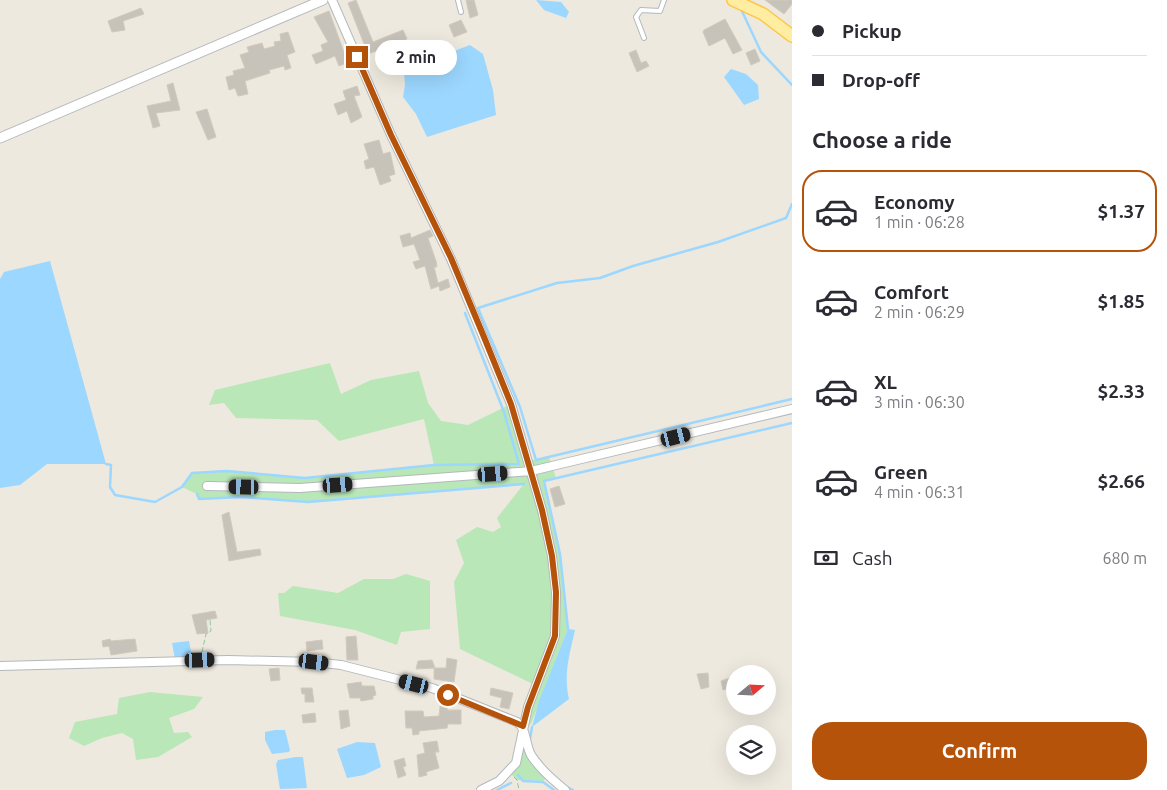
<!DOCTYPE html>
<meta charset="utf-8">
<style>
:root{--surface:#fff;--page:#f2f2f3;--text:#2b2b33;--muted:#7c7c81;--line:#e1e1e2;--accent:#b45309}
body{margin:0;font-family:Ubuntu,sans-serif;background:var(--page);color:var(--text);height:100vh;display:flex;flex-direction:column;font-size:19px;white-space:nowrap}
*{box-sizing:border-box;margin:0}
p{font-size:16px;color:var(--muted)}
.icon{flex:none;width:28px;height:28px;fill:none;stroke:currentColor;stroke-width:2;stroke-linecap:round;stroke-linejoin:round}
.map{position:relative;flex:1;overflow:hidden}
.side{display:flex;flex-direction:column;background:var(--surface);width:375px}
.side>*{flex:none}
.guide{display:grid;align-content:center;height:110px;padding:0 20px;background:var(--surface)}
.needle{width:32px;rotate:71deg}
.buttons{position:absolute;left:726px;top:665px;display:grid;gap:10px}
.buttons a{display:grid;place-items:center;width:50px;height:50px;border-radius:50%;background:var(--surface);box-shadow:0 5px 20px #0002;font-size:25px}
.end{position:absolute;width:22px;height:22px;margin:-11px;border:6px solid #b45309;background:#fff;box-shadow:0 0 0 2px #fff}
.from{border-radius:50%}
.bubble{position:absolute;height:35px;border-radius:18px;background:var(--surface);box-shadow:0 5px 20px #0002;font-size:16px;font-weight:600;line-height:35px;text-align:center}
.car{position:absolute;width:15px;height:30px;margin:-15px -8px;border-radius:6px;box-shadow:0 0 4px 1px #0007;background:linear-gradient(#222 24%,#8ab4d8 0 40%,#222 0 76%,#8ab4d8 0 86%,#222 0)}
.guide b{display:flex;align-items:center;gap:18px;height:48px;font-size:19px}
.guide b+b{border-top:1px solid var(--line)}
.guide i{width:12px;height:12px;background:var(--text)}
ul{padding:0;list-style:none}
li{display:flex;align-items:center;gap:15px;height:82px;margin:0 10px 8px;padding:0 10px;border:2px solid transparent;border-radius:20px}
li div{flex:1}
li b{display:block;font-size:19px}
li em{font-style:normal;font-weight:600}
li.on{border-color:var(--accent)}
li>.icon{width:45px;height:45px;stroke-width:1.5}
h2{padding:0 20px;font-size:22px;line-height:60px}
.pay{display:flex;align-items:center;gap:12px;height:55px;padding:0 20px;font-size:19px}
.pay p{margin-inline-start:auto}
.primary-button{display:flex;gap:10px;margin-top:auto;padding:10px 20px}
.primary-button a{flex:1;height:58px;border-radius:20px;background:var(--accent);color:#fff;font-size:20px;font-weight:600;line-height:58px;text-align:center}
main{display:flex;flex:1;min-height:0}
.map>svg:first-child{display:block}
.green{fill:#b9e7b7}
.water{fill:#9cd7ff}
.lines{fill:none;stroke-linecap:round;stroke-linejoin:round}
.stream{stroke:#9cd7ff;stroke-width:2.5}
.building{fill:#c7c3bb;stroke:#d1cabc}
.service-casing{stroke:#b4b8bd;stroke-width:6}
.minor-casing{stroke:#b4b8bd;stroke-width:10}
.tertiary-casing{stroke:#b4b8bd;stroke-width:11}
.primary-casing{stroke:#fec546;stroke-width:14}
.path{stroke:#90c89e;stroke-width:1;stroke-dasharray:5 2.5;stroke-linecap:butt}
.service{stroke:#fff;stroke-width:4}
.minor{stroke:#fff;stroke-width:8}
.tertiary{stroke:#fff;stroke-width:9}
.primary{stroke:#ffeda1;stroke-width:11}
.route{stroke:#b45309;stroke-width:6}
</style>
<main>
<div class="map">
<svg width="792" height="790" viewBox="0 0 792 790">
<rect width="100%" height="100%" fill="#ede9de"/>
<path class="green" d="M 330,363 L 341,394 L 371,380 L 419,371 L 428,403 L 441,421 L 468,425 L 511,404 L 528,461 L 549,457 L 556,478 L 544,481 L 560,554 L 568,629 L 531,724 L 523,727 L 529,753 L 547,776 L 543,781 L 517,780 L 510,773 L 516,763 L 523,726 L 537,686 L 460,649 L 454,582 L 464,563 L 456,540 L 477,527 L 493,532 L 501,527 L 497,518 L 523,485 L 308,502 L 241,497 L 199,499 L 197,494 L 182,487 L 192,473 L 227,471 L 305,478 L 434,465 L 424,419 L 339,441 L 317,420 L 236,418 L 224,403 L 209,405 L 215,390 Z
M 406,574 L 430,581 L 430,629 L 401,632 L 397,645 L 355,630 L 280,616 L 278,593 L 284,593 L 293,586 L 338,593 L 364,579 L 393,579 Z
M 150,692 L 203,697 L 194,709 L 169,718 L 174,733 L 188,732 L 192,737 L 158,757 L 136,760 L 133,739 L 122,733 L 102,738 L 84,746 L 69,738 L 75,722 L 117,714 L 119,698 Z"/>
<path class="water" d="M 536,0 L 561,2 L 569,12 L 566,18 L 544,10 Z
M 470,45 L 483,54 L 493,90 L 496,115 L 427,137 L 416,114 L 403,97 L 405,85 L 403,61 L 417,55 L 432,52 L 446,54 Z
M 731,69 L 746,74 L 758,85 L 759,99 L 744,105 L 724,77 Z
M 50,261 L 106,464 L 47,464 L 20,485 L 0,488 L 0,279 L 4,272 Z
M 568,629 L 575,630 C 570,653 563,674 569,699 L 532,727 L 539,701 Z
M 189,641 L 192,657 L 175,659 L 172,643 Z
M 275,730 L 285,730 L 290,750 L 289,752 L 272,754 L 265,740 L 265,732 Z
M 357,742 L 375,743 L 381,767 L 364,775 L 347,778 L 337,749 Z
M 296,757 L 303,757 L 307,788 L 280,789 L 276,764 L 278,760 Z"/>
<g class="lines">
<path class="stream" d="M 741,9 L 761,52 L 792,85
M 792,204 L 786,218 L 718,242 L 633,266 L 600,278 L 557,283 L 478,308 L 520,407 L 536,460 L 792,399
M 106,464 L 111,465 L 110,487 L 115,495 L 155,502 L 182,487 L 192,473 L 227,471 L 305,478 L 434,465 L 519,464 L 504,412 L 465,313
M 197,494 L 199,499 L 241,497 L 308,502 L 524,484
M 568,629 L 560,554 L 544,481 L 792,423
M 530,739 L 532,727
M 533,752 L 543,765
M 518,775 L 523,781 L 543,782 L 554,790
M 565,786 L 573,790
M 497,790 L 511,783"/>
</g>
<path class="building" d="M 356,0 L 373,42 L 403,30 L 407,39 L 368,54 L 348,3 Z
M 466,0 L 474,0 L 478,15 L 470,18 Z
M 765,0 L 792,0 L 792,4 L 784,14 Z
M 141,8 L 144,14 L 123,21 L 125,30 L 112,32 L 108,21 Z
M 329,11 L 345,55 L 347,54 L 350,62 L 339,66 L 335,56 L 316,64 L 312,55 L 323,51 L 321,45 L 328,42 L 314,17 Z
M 725,19 L 742,50 L 733,54 L 725,38 L 709,46 L 703,32 L 704,30 Z
M 461,20 L 467,32 L 454,37 L 449,25 Z
M 288,32 L 295,52 L 287,55 L 291,68 L 285,70 L 284,66 L 269,70 L 270,73 L 245,81 L 248,94 L 238,96 L 235,88 L 229,90 L 226,77 L 234,75 L 233,71 L 245,68 L 240,55 L 249,52 L 247,47 L 262,43 L 264,49 L 275,46 L 274,42 L 281,41 L 280,34 Z
M 755,49 L 760,61 L 751,65 L 746,53 Z
M 636,50 L 641,63 L 646,61 L 649,66 L 637,72 L 629,53 Z
M 173,83 L 180,110 L 156,113 L 160,126 L 153,128 L 147,106 L 171,101 L 167,85 Z
M 357,86 L 360,95 L 354,96 L 362,117 L 351,123 L 347,111 L 338,115 L 334,104 L 346,100 L 343,91 Z
M 207,109 L 216,137 L 208,140 L 196,112 Z
M 379,140 L 383,154 L 390,152 L 395,174 L 389,176 L 391,181 L 380,185 L 374,167 L 366,169 L 364,161 L 369,159 L 364,144 Z
M 430,230 L 433,236 L 428,238 L 436,261 L 437,267 L 434,267 L 438,283 L 448,279 L 450,287 L 440,291 L 439,286 L 431,289 L 425,266 L 416,269 L 413,262 L 420,260 L 414,244 L 403,247 L 400,236 L 410,233 L 411,238 Z
M 559,486 L 565,504 L 555,507 L 550,489 Z
M 229,512 L 237,552 L 260,549 L 261,555 L 229,561 L 222,515 Z
M 215,611 L 217,618 L 206,620 L 208,633 L 197,634 L 192,615 Z
M 356,636 L 358,660 L 347,660 L 346,637 Z
M 110,639 L 111,641 L 135,639 L 137,651 L 111,655 L 109,646 L 103,647 L 102,641 Z
M 322,640 L 323,649 L 307,651 L 306,642 Z
M 447,658 L 457,660 L 454,682 L 434,679 L 434,668 L 416,669 L 418,661 L 432,660 L 435,668 L 446,668 Z
M 279,668 L 280,680 L 271,681 L 269,669 Z
M 708,673 L 709,687 L 701,689 L 697,674 Z
M 735,676 L 735,687 L 723,690 L 721,681 Z
M 361,682 L 362,686 L 374,686 L 376,695 L 373,696 L 373,699 L 361,701 L 360,698 L 350,698 L 347,684 Z
M 301,688 L 312,688 L 314,702 L 305,702 L 305,694 L 302,694 Z
M 491,688 L 513,693 L 509,709 L 500,707 L 502,698 L 490,695 Z
M 441,699 L 448,701 L 447,710 L 461,710 L 461,724 L 448,724 L 447,728 L 419,731 L 419,734 L 413,735 L 412,728 L 406,728 L 405,711 L 423,711 L 424,717 L 439,716 Z
M 348,710 L 350,726 L 341,729 L 339,711 Z
M 315,713 L 316,722 L 303,723 L 302,715 Z
M 437,741 L 439,752 L 435,752 L 439,768 L 426,772 L 427,775 L 419,777 L 417,755 L 425,753 L 423,743 Z
M 404,758 L 406,766 L 403,767 L 406,775 L 398,778 L 394,761 Z"/>
<g class="lines">
<defs>
<path id="service" d="M 458,0 L 461,12
M 644,38 L 636,17 L 641,10 L 660,11 L 664,0"/>
<path id="minor" d="M 332,0 L 391,135 L 451,259 L 511,404 L 542,510 L 552,556 L 556,592 L 555,636 L 528,707 L 516,763 L 499,781 L 481,790
M 207,486 L 300,488 L 531,471 L 792,409
M 0,666 L 228,660 L 314,662 L 341,665 L 432,688 L 517,722 C 527,729 525,744 531,755 C 540,769 552,779 565,790"/>
<path id="tertiary" d="M 0,138 L 323,0"/>
<path id="primary" d="M 733,0 L 763,14 L 792,36"/>
</defs>
<use href="#service" class="service-casing"/>
<use href="#minor" class="minor-casing"/>
<use href="#tertiary" class="tertiary-casing"/>
<use href="#primary" class="primary-casing"/>
<path class="path" d="M 202,652 L 206,634 L 211,631 L 210,620
M 514,777 L 517,780 L 519,790"/>
<use href="#service" class="service"/>
<use href="#minor" class="minor"/>
<use href="#tertiary" class="tertiary"/>
<use href="#primary" class="primary"/>
</g>
<g class="lines">
<path class="route" d="M 357,57 L 391,135 L 451,258 L 484,337 L 511,404 L 542,510 L 552,556 L 556,592 L 555,636 L 528,707 L 523,726 L 448,695"/>
</g>
</svg>
<div class="buttons">
<a><svg class="needle" viewBox="-14 -14 28 28"><path d="M0-13l5 13h-10z" fill="#e53935"/><path d="M0 13l5-13h-10z" fill="#7c7c81"/></svg></a>
<a><svg class="icon" aria-label="layers" viewBox="0 0 24 24"><path d="M12 4l9 5-9 5-9-5zM3 14l9 5 9-5"/></svg></a>
</div>
<i class="end from" style="left:448px;top:695px"></i>
<i class="end" style="left:357px;top:57px"></i>
<div class="bubble" style="left:375px;top:40px;width:82px">2 min</div>
<i class="car" style="left:676px;top:437px;rotate:76deg"></i>
<i class="car" style="left:493px;top:474px;rotate:86deg"></i>
<i class="car" style="left:338px;top:485px;rotate:86deg"></i>
<i class="car" style="left:244px;top:487px;rotate:271deg"></i>
<i class="car" style="left:200px;top:660px;rotate:88deg"></i>
<i class="car" style="left:314px;top:662px;rotate:97deg"></i>
<i class="car" style="left:414px;top:684px;rotate:284deg"></i>
</div>
<section class="side">
<div class="guide">
<b><i class="from"></i>Pickup</b>
<b><i></i>Drop-off</b>
</div>
<h2>Choose a ride</h2>
<ul>
<li class="on"><svg class="icon" aria-label="car" viewBox="0 0 24 24"><path d="M5 17H2v-5l4-1 3-4h7l3 4 3 1v5h-3M9 17h6M6 11h13"/><circle cx="7" cy="17" r="2"/><circle cx="17" cy="17" r="2"/></svg><div><b>Economy</b><p>1 min · 06:28</p></div><em>$1.37</em></li>
<li><svg class="icon" aria-label="car" viewBox="0 0 24 24"><path d="M5 17H2v-5l4-1 3-4h7l3 4 3 1v5h-3M9 17h6M6 11h13"/><circle cx="7" cy="17" r="2"/><circle cx="17" cy="17" r="2"/></svg><div><b>Comfort</b><p>2 min · 06:29</p></div><em>$1.85</em></li>
<li><svg class="icon" aria-label="car" viewBox="0 0 24 24"><path d="M5 17H2v-5l4-1 3-4h7l3 4 3 1v5h-3M9 17h6M6 11h13"/><circle cx="7" cy="17" r="2"/><circle cx="17" cy="17" r="2"/></svg><div><b>XL</b><p>3 min · 06:30</p></div><em>$2.33</em></li>
<li><svg class="icon" aria-label="car" viewBox="0 0 24 24"><path d="M5 17H2v-5l4-1 3-4h7l3 4 3 1v5h-3M9 17h6M6 11h13"/><circle cx="7" cy="17" r="2"/><circle cx="17" cy="17" r="2"/></svg><div><b>Green</b><p>4 min · 06:31</p></div><em>$2.66</em></li>
</ul>
<div class="pay"><svg class="icon" aria-label="cash" viewBox="0 0 24 24"><path d="M3 7h18v10H3z"/><circle cx="12" cy="12" r="2"/></svg>Cash<p>680 m</p></div>
<div class="primary-button"><a>Confirm</a></div>
</section>
</main>
